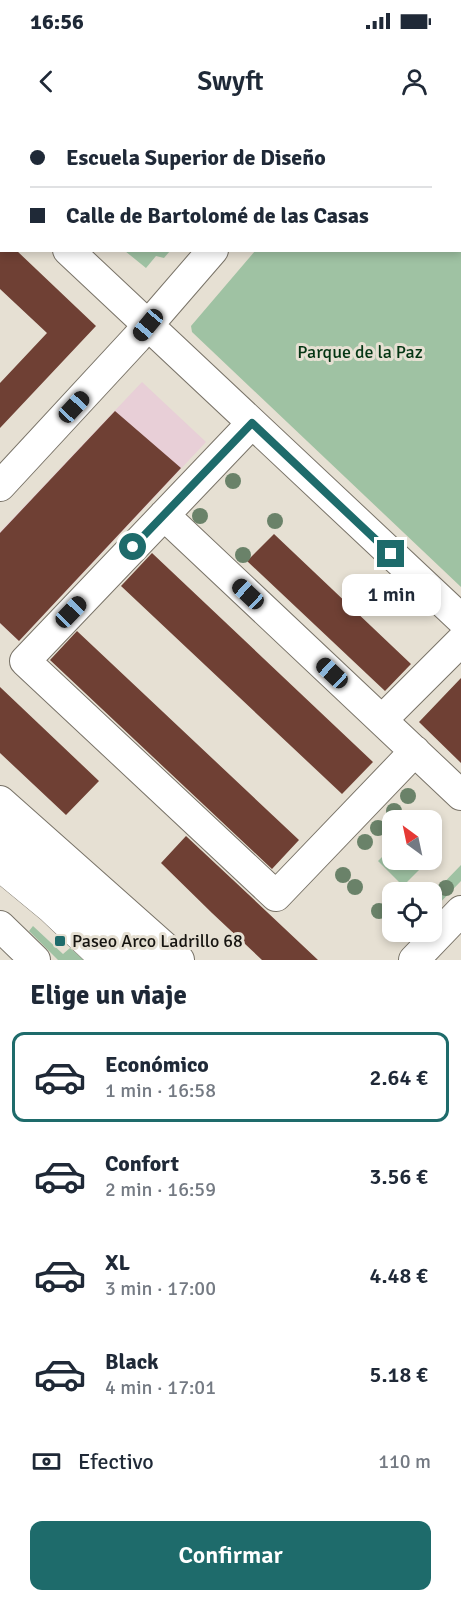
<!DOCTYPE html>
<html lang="es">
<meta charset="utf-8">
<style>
:root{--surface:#fff;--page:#f6f6f7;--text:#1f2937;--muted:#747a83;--line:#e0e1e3;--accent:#1e6b6b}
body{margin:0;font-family:Signika,sans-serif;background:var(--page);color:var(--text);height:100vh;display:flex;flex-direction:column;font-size:22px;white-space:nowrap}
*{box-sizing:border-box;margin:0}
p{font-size:20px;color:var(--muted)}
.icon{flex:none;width:33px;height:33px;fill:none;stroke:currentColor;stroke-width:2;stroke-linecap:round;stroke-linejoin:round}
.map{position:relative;height:840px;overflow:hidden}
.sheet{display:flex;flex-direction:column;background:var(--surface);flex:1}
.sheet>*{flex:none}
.top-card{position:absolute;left:0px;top:0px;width:462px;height:132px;box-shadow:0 3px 9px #0003;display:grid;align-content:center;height:132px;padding:0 30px;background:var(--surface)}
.needle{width:39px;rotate:327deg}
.buttons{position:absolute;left:382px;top:690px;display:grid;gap:12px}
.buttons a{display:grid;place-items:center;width:60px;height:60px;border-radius:12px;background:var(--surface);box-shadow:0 3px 9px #0003;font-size:30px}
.end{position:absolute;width:27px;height:27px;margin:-14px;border:8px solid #1e6b6b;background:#fff;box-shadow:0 0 0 3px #fff}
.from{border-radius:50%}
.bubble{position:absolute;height:42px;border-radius:12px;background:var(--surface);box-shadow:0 3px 9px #0003;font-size:20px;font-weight:600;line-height:42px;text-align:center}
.car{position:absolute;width:18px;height:36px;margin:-18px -9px;border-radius:8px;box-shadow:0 0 4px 2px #0007;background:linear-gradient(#222 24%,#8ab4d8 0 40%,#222 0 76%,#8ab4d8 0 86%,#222 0)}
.top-card b{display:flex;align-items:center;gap:21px;height:57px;font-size:22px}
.top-card b+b{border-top:2px solid var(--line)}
.top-card i{width:15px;height:15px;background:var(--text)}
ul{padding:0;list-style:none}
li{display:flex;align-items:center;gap:18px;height:90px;margin:0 12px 9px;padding:0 18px;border:3px solid transparent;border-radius:12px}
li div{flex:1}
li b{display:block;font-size:22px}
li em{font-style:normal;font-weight:600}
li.active{border-color:var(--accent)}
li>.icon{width:54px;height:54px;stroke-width:1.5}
h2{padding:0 30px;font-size:27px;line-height:72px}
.pay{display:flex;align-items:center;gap:15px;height:66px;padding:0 30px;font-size:22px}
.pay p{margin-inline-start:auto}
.button{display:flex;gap:12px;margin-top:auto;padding:12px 30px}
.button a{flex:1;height:69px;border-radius:12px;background:var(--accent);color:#fff;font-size:24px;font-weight:600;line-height:69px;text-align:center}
.status{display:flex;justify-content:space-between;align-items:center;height:42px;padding:0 30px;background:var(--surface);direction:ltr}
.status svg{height:16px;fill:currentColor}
header{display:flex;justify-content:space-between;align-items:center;height:78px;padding:0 30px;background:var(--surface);font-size:27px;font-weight:600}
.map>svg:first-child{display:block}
.education{fill:#e8cfd7}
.green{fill:#9fc2a3}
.building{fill:#6f4034}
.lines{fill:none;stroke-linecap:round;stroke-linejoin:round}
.minor-casing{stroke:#797368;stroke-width:32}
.major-casing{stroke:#797368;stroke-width:34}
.minor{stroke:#fff;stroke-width:30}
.major{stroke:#fff;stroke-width:33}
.tree{fill:#6a8269}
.route{stroke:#1e6b6b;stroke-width:8}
.poi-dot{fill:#1e6b6b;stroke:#e6e0d3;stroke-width:2}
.labels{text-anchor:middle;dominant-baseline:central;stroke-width:6;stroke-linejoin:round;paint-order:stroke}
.park-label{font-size:18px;fill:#043513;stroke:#e6e0d3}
.poi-label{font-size:18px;fill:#161410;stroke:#e6e0d3;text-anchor:start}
</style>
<div class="status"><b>16:56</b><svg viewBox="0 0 49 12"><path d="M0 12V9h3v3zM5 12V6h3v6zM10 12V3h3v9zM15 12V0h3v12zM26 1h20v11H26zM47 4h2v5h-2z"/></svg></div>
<header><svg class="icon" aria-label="back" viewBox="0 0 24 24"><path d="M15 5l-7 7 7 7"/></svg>Swyft<svg class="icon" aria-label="person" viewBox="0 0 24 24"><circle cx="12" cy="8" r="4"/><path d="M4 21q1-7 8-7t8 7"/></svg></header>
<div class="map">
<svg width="461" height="840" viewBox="0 0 461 840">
<rect width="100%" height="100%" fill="#e6e0d3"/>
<path class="education" d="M 142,262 L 206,322 L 19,521 L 0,503 L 0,412 Z"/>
<path class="green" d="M 366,0 L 461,0 L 461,467 L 192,212 L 191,206 L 255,131 L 460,130 L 460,2 Z
M 125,131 L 170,131 L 164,138 L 156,136 L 146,148 Z
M 393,726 L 393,740 L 429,740 L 403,766 L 378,741 Z
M 461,745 L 461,761 L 432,791 L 432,775 Z
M 33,806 L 63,834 L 70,828 L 84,840 L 58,840 L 29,811 Z"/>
<path class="building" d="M 0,130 L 16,130 L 96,206 L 0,308 L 0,263 L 47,213 L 0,169 Z
M 115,291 L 181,348 L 19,521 L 0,503 L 0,413 Z
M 274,414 L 411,544 L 385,571 L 247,441 Z
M 152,433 L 373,642 L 342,674 L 121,466 Z
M 77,511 L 299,720 L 272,749 L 50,540 Z
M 461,558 L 461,643 L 419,602 Z
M 0,567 L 99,661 L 66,695 L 0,633 Z
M 186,716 L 248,774 L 318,840 L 262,840 L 212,793 L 161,743 Z"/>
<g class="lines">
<defs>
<path id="minor" d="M 202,0 L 204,2
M 321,2 L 322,0
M 0,67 L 2,68
M 68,130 L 461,499
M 252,303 L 25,541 L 276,776 L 415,631
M 0,366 L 136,219 L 213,130
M 164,395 L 461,675
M 382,600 L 461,521
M 0,681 L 179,840
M 0,806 L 35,840
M 414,840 L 461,791"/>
<path id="major" d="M 0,712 L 62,761 L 147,840
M 0,744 L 52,787 L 108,840"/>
</defs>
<use href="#minor" class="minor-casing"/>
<use href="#major" class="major-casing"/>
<use href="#minor" class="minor"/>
<use href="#major" class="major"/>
</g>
<g class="tree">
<circle cx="233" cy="361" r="8"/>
<circle cx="200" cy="396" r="8"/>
<circle cx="275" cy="401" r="8"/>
<circle cx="243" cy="435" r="8"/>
<circle cx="408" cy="676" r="8"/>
<circle cx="394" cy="691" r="8"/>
<circle cx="378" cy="708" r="8"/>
<circle cx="365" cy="722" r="8"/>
<circle cx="343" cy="755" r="8"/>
<circle cx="355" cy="767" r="8"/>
<circle cx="446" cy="768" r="8"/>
<circle cx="379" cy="791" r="8"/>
</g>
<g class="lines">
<path class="route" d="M 133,427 L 252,303 L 391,434"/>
</g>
<rect class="poi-dot" x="54" y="815" width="12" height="12" rx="3"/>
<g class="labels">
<g class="park-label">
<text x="360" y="232">Parque de la Paz</text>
</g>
<g class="poi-label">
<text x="72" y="821">Paseo Arco Ladrillo 68</text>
</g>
</g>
</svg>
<div class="buttons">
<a><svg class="needle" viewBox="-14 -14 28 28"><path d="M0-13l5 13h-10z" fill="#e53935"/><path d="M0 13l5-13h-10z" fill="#747a83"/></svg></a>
<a><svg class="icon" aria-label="locate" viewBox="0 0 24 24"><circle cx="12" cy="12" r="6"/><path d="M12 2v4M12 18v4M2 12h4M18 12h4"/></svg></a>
</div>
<i class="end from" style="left:133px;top:427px"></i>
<i class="end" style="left:391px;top:434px"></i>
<div class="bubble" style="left:342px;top:454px;width:99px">1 min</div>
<i class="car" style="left:148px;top:205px;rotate:220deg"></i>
<i class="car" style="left:74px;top:287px;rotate:43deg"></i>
<i class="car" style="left:248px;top:474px;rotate:313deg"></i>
<i class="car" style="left:71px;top:492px;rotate:44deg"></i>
<i class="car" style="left:332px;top:553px;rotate:313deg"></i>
<div class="top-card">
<b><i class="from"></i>Escuela Superior de Diseño</b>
<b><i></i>Calle de Bartolomé de las Casas</b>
</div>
</div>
<section class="sheet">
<h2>Elige un viaje</h2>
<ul>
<li class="active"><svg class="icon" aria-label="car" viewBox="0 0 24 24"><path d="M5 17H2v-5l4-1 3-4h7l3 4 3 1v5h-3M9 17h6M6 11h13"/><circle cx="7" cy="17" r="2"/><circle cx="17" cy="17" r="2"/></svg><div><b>Económico</b><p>1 min · 16:58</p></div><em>2.64 €</em></li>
<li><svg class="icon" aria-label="car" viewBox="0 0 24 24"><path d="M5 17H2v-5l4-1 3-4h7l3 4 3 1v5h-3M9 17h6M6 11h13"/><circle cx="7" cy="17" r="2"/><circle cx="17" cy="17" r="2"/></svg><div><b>Confort</b><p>2 min · 16:59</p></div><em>3.56 €</em></li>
<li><svg class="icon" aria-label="car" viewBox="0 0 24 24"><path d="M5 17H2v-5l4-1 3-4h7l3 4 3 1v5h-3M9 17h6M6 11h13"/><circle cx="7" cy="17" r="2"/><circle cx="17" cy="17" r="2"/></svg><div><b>XL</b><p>3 min · 17:00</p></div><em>4.48 €</em></li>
<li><svg class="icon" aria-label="car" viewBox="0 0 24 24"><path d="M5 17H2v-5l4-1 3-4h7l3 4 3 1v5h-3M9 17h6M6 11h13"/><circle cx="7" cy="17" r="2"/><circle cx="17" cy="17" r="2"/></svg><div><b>Black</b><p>4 min · 17:01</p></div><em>5.18 €</em></li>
</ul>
<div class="pay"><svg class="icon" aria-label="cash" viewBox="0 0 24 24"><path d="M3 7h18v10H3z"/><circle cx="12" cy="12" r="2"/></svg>Efectivo<p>110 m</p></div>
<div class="button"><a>Confirmar</a></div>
</section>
